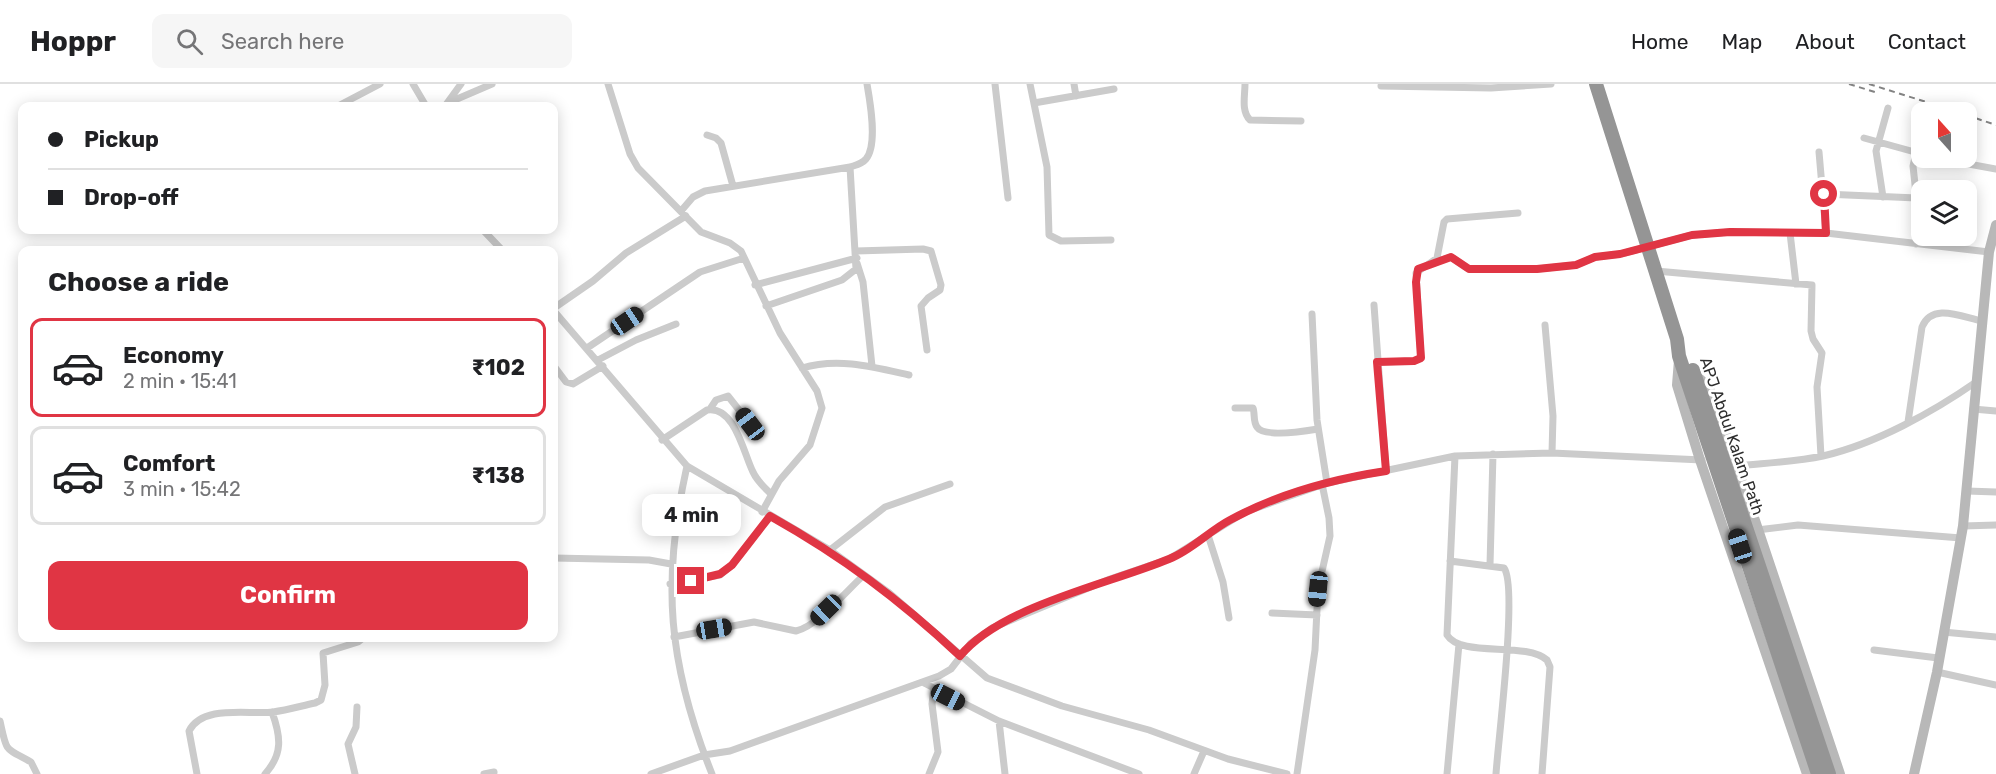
<!DOCTYPE html>
<meta charset="utf-8">
<style>
:root{--surface:#fff;--page:#f6f6f6;--text:#202124;--muted:#757577;--line:#e0e0e0;--accent:#e03544}
body{margin:0;font-family:Rubik,sans-serif;background:var(--page);color:var(--text);height:100vh;display:flex;flex-direction:column;font-size:22px;white-space:nowrap}
*{box-sizing:border-box;margin:0}
p{font-size:20px;color:var(--muted)}
.icon{flex:none;width:33px;height:33px;fill:none;stroke:currentColor;stroke-width:2;stroke-linecap:round;stroke-linejoin:round}
.map{position:relative;flex:1;overflow:hidden}
.sheet{position:absolute;left:18px;top:162px;width:540px;height:396px;display:flex;flex-direction:column;background:var(--surface);border-radius:12px;box-shadow:0 3px 15px #0003}
.sheet>*{flex:none}
.guide{position:absolute;left:18px;top:18px;width:540px;height:132px;border-radius:12px;box-shadow:0 3px 15px #0003;display:grid;align-content:center;height:132px;padding:0 30px;background:var(--surface)}
.needle{width:39px;rotate:339deg}
.controls{position:absolute;left:1911px;top:18px;display:grid;gap:12px}
.controls a{display:grid;place-items:center;width:66px;height:66px;border-radius:12px;background:var(--surface);box-shadow:0 3px 15px #0003;font-size:30px}
.end{position:absolute;width:27px;height:27px;margin:-14px;border:8px solid #e03544;background:#fff;box-shadow:0 0 0 3px #fff}
.from{border-radius:50%}
.bubble{position:absolute;height:42px;border-radius:12px;background:var(--surface);box-shadow:0 3px 15px #0003;font-size:20px;font-weight:700;line-height:42px;text-align:center}
.car{position:absolute;width:18px;height:36px;margin:-18px -9px;border-radius:8px;box-shadow:0 0 4px 2px #0007;background:linear-gradient(#222 24%,#8ab4d8 0 40%,#222 0 76%,#8ab4d8 0 86%,#222 0)}
.guide b{display:flex;align-items:center;gap:21px;height:57px;font-size:22px}
.guide b+b{border-top:2px solid var(--line)}
.guide i{width:15px;height:15px;background:var(--text)}
ul{padding:0;list-style:none}
li{display:flex;align-items:center;gap:18px;height:99px;margin:0 12px 9px;padding:0 18px;border:3px solid var(--line);border-radius:12px}
li div{flex:1}
li b{display:block;font-size:22px}
li em{font-style:normal;font-weight:700}
li.selected{border-color:var(--accent)}
li>.icon{width:54px;height:54px;stroke-width:1.5}
h2{padding:0 30px;font-size:27px;line-height:72px}
.primary-button{display:flex;gap:12px;margin-top:auto;padding:12px 30px}
.primary-button a{flex:1;height:69px;border-radius:12px;background:var(--accent);color:#fff;font-size:24px;font-weight:700;line-height:69px;text-align:center}
header{display:flex;align-items:center;gap:36px;box-sizing:border-box;height:84px;padding:0 30px;background:var(--surface);border-bottom:2px solid var(--line)}
header strong{font-size:28px}
nav{display:flex;gap:33px;margin-inline-start:auto;font-size:21px}
.search{width:420px;height:54px;background:var(--page);display:flex;align-items:center;gap:15px;box-sizing:border-box;padding:0 21px;border-radius:12px;color:var(--muted);font-size:22px}
.map>svg:first-child{display:block}
.lines{fill:none;stroke-linecap:round;stroke-linejoin:round}
.street{stroke:#cbcbcb;stroke-width:7}
.secondary{stroke:#b8b8b8;stroke-width:10}
.highway{stroke:#959595;stroke-width:14}
.rail{stroke:#838383;stroke-width:2;stroke-dasharray:6 4.5;stroke-linecap:butt}
.route{stroke:#e03544;stroke-width:8}
.labels{text-anchor:middle;dominant-baseline:central;stroke-width:6;stroke-linejoin:round;paint-order:stroke}
.street-label{font-size:16px;fill:#2e2e2e;stroke:#fff}
</style>
<header>
<strong>Hoppr</strong>
<div class="search"><svg class="icon" aria-label="search" viewBox="0 0 24 24"><circle cx="10" cy="10" r="6"/><path d="M15 15l6 6"/></svg>Search here</div>
<nav><a>Home</a><a>Map</a><a>About</a><a>Contact</a></nav>
</header>
<div class="map">
<svg width="1996" height="690" viewBox="0 0 1996 690">
<rect width="100%" height="100%" fill="#fff"/>
<g class="lines">
<path class="street" d="M 413,0 L 426,22
M 608,0 L 630,70 L 638,84 L 701,148 L 730,159 L 741,167 L 780,249 L 817,307 L 822,324 L 810,361 L 779,397 L 762,428
M 995,0 L 1008,114
M 1030,0 L 1047,83 L 1049,151 L 1061,157 L 1111,156
M 1074,0 L 1076,12
M 1245,0 C 1245,12 1241,27 1250,36 L 1301,37
M 1381,2 L 1491,4 L 1551,0
M 450,18 L 492,0
M 1034,19 L 1114,5
M 338,22 L 380,0
M 445,22 L 461,0
M 707,51 L 716,54 L 721,59 L 733,102
M 1864,54 L 1922,70
M 1819,68 L 1826,149
M 1916,69 L 1913,82 L 1917,119 L 1916,160
M 1936,74 L 1996,85
M 1824,110 L 1917,114
M 1883,113 L 1876,67 L 1888,24
M 681,127 L 693,113 L 705,107 L 850,83 C 856,81 862,80 866,75 C 878,61 870,17 867,0
M 483,146 L 502,166
M 1790,149 L 1796,200
M 856,167 L 923,165 L 931,167 L 941,201 L 940,206 L 928,214 L 921,222 L 927,266
M 1435,178 L 1451,173 L 1469,185 L 1537,185 L 1576,181 L 1595,173 L 1621,170 L 1692,151 L 1730,148 L 1826,149 L 1989,168
M 857,179 L 863,198 L 872,282
M 1656,187 L 1812,201 L 1811,247 L 1813,255 L 1822,269 L 1817,303 L 1821,372
M 755,201 L 857,174
M 1374,221 L 1386,386
M 766,222 L 842,196 L 856,185 L 850,83
M 554,224 L 593,197 L 626,169 L 686,132
M 554,227 L 687,382 L 830,466 L 888,508 L 987,594 L 1062,622 L 1149,646 L 1228,675 L 1287,690
M 1312,230 L 1317,336 L 1327,399
M 1545,241 L 1553,332 L 1552,369
M 587,264 L 700,188 L 744,174
M 598,276 L 636,256 L 676,240
M 1377,278 L 1414,277 L 1421,274 L 1416,189 L 1437,174 L 1444,138 L 1447,135 L 1518,129
M 554,282 L 566,298 L 573,300 L 603,282
M 802,284 C 838,273 874,283 909,291
M 1235,324 L 1253,324 C 1255,329 1253,338 1257,343 C 1264,354 1306,347 1318,345
M 710,325 L 716,316 L 728,312 L 750,340
M 1973,325 L 1996,327
M 1908,338 L 1922,243 C 1932,218 1962,233 1982,237
M 662,356 L 707,326 C 735,321 744,371 753,388 C 757,397 764,403 771,410
M 1455,372 L 1447,551 C 1461,574 1525,557 1547,576 L 1550,583 L 1542,690
M 687,382 C 661,498 668,580 712,690
M 1736,382 C 1765,379 1795,378 1823,372 C 1875,360 1933,328 1976,298
M 1967,407 L 1996,408
M 1963,442 L 1996,441
M 1757,446 L 1798,441 L 1961,454
M 1208,451 L 1223,498 L 1229,534
M 830,466 L 885,423 L 950,400
M 554,474 L 649,476 L 671,480
M 1450,477 L 1504,484 C 1518,502 1498,658 1496,690
M 1490,481 L 1493,370
M 670,500 L 720,491 L 732,481 L 770,432
M 1272,529 L 1317,531
M 1943,548 L 1996,553
M 674,553 L 754,538 L 796,547 C 818,542 847,506 864,491
M 1874,566 L 1938,574
M 1937,588 L 1996,601
M 924,599 L 999,637 L 1139,690
M 0,637 C 7,669 4,663 31,678 L 37,690
M 999,637 L 1005,690
M 197,690 L 189,647 C 203,620 249,631 273,628 C 287,626 301,622 315,619 L 321,616 L 325,601 L 323,569 L 358,558 L 363,554
M 265,690 C 283,670 281,653 272,628
M 355,690 L 348,660 L 356,643 L 357,623
M 484,690 L 494,688
M 651,690 L 704,671 L 730,667 L 939,592 L 951,585 L 971,559 L 992,544 L 1110,495 L 1169,475 L 1245,428 L 1327,399 L 1455,372 L 1552,369 L 1702,376
M 929,690 L 938,668 L 932,620 L 934,604
M 1194,690 L 1204,667
M 1297,690 L 1315,566 L 1318,505 L 1330,452 L 1329,434 L 1322,400
M 1447,690 L 1459,560"/>
<path class="secondary" d="M 1679,276 L 1677,301 L 1700,376 L 1807,690
M 1696,291 L 1709,304 L 1718,326 L 1840,690
M 1914,690 L 1937,588 L 1963,442 L 1989,168 L 1996,141"/>
<path class="highway" d="M 1596,0 L 1677,255 L 1679,272 L 1818,690
M 1693,286 L 1829,690"/>
<path class="rail" d="M 1849,0 L 1878,9
M 1869,0 L 1958,28
M 1966,31 L 1996,41"/>
</g>
<g class="lines">
<path class="route" d="M 691,497 L 720,490 L 732,481 L 770,432 C 843,473 899,515 960,572 C 1001,522 1109,500 1169,475 C 1192,466 1209,447 1230,436 C 1278,410 1333,395 1386,387 L 1377,278 L 1414,277 L 1421,274 L 1416,198 L 1418,185 L 1451,173 L 1469,185 L 1537,185 L 1576,181 L 1595,173 L 1620,170 L 1692,151 L 1730,148 L 1826,149 L 1824,110"/>
</g>
<g class="labels">
<g class="street-label">
<text transform="translate(1732 352) rotate(71)">APJ Abdul Kalam Path</text>
</g>
</g>
</svg>
<div class="controls">
<a><svg class="needle" viewBox="-14 -14 28 28"><path d="M0-13l5 13h-10z" fill="#e53935"/><path d="M0 13l5-13h-10z" fill="#757577"/></svg></a>
<a><svg class="icon" aria-label="layers" viewBox="0 0 24 24"><path d="M12 4l9 5-9 5-9-5zM3 14l9 5 9-5"/></svg></a>
</div>
<i class="end from" style="left:1824px;top:110px"></i>
<i class="end" style="left:691px;top:497px"></i>
<div class="bubble" style="left:642px;top:410px;width:99px">4 min</div>
<i class="car" style="left:627px;top:237px;rotate:56deg"></i>
<i class="car" style="left:750px;top:340px;rotate:323deg"></i>
<i class="car" style="left:1740px;top:462px;rotate:342deg"></i>
<i class="car" style="left:1318px;top:505px;rotate:186deg"></i>
<i class="car" style="left:826px;top:526px;rotate:226deg"></i>
<i class="car" style="left:714px;top:545px;rotate:80deg"></i>
<i class="car" style="left:948px;top:613px;rotate:117deg"></i>
<div class="guide">
<b><i class="from"></i>Pickup</b>
<b><i></i>Drop-off</b>
</div>
<section class="sheet">
<h2>Choose a ride</h2>
<ul>
<li class="selected"><svg class="icon" aria-label="car" viewBox="0 0 24 24"><path d="M5 17H2v-5l4-1 3-4h7l3 4 3 1v5h-3M9 17h6M6 11h13"/><circle cx="7" cy="17" r="2"/><circle cx="17" cy="17" r="2"/></svg><div><b>Economy</b><p>2 min · 15:41</p></div><em>₹102</em></li>
<li><svg class="icon" aria-label="car" viewBox="0 0 24 24"><path d="M5 17H2v-5l4-1 3-4h7l3 4 3 1v5h-3M9 17h6M6 11h13"/><circle cx="7" cy="17" r="2"/><circle cx="17" cy="17" r="2"/></svg><div><b>Comfort</b><p>3 min · 15:42</p></div><em>₹138</em></li>
</ul>
<div class="primary-button"><a>Confirm</a></div>
</section>
</div>
